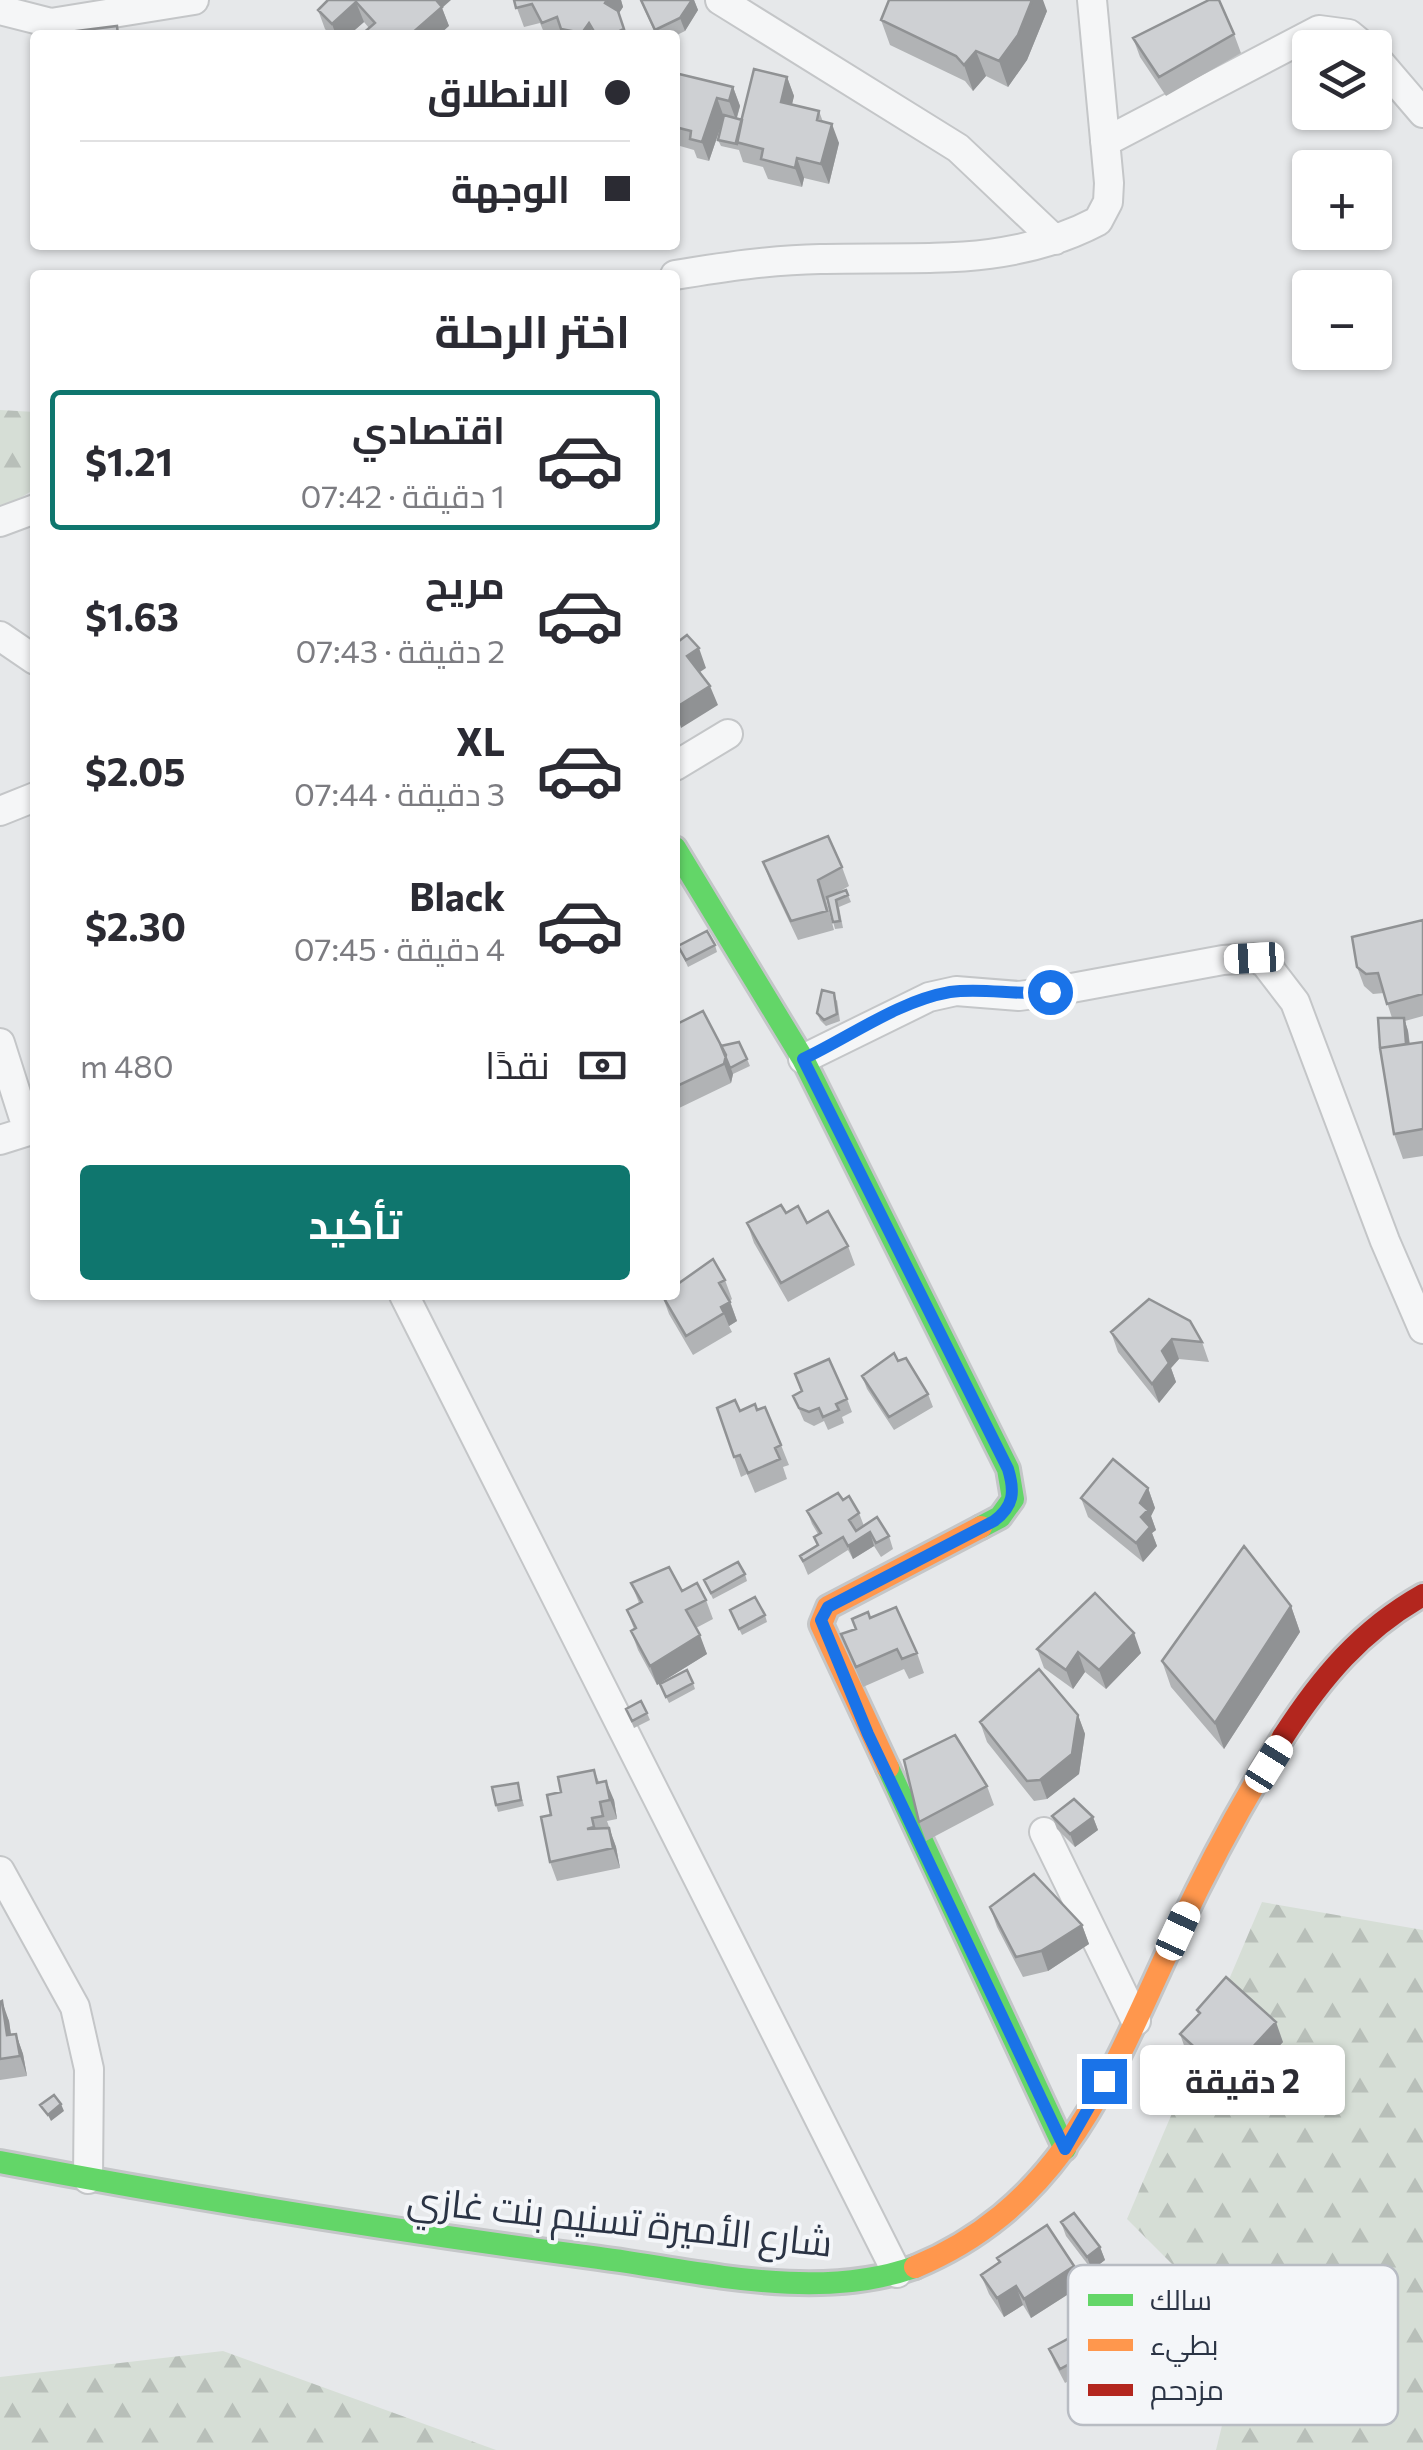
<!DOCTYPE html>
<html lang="ar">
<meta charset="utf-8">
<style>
:root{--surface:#fff;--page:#f2f2f3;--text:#2b2b33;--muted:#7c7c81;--line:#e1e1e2;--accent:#0f766e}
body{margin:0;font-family:Commissioner,Cairo,sans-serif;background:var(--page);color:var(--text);direction:rtl;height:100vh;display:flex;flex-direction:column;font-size:38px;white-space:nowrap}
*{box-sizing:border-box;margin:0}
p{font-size:32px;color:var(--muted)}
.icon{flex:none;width:55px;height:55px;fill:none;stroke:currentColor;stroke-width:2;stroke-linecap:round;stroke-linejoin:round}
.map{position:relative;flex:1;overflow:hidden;direction:ltr}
.side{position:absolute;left:30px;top:270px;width:650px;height:1030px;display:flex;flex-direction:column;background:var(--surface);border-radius:10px;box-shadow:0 2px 8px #0004;direction:rtl}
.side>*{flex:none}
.top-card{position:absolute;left:30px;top:30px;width:650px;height:220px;border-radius:10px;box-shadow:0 2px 8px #0004;direction:rtl;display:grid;align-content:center;height:220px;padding:0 50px;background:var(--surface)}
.tools{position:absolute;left:1292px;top:30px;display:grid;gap:20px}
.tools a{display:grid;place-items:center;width:100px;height:100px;border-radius:10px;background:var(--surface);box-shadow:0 2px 8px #0004;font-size:50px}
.end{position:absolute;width:45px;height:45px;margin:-22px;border:12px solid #1a73e8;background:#fff;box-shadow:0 0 0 5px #fff}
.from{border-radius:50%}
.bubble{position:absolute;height:70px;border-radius:10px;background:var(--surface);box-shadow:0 2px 8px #0004;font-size:32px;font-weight:700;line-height:70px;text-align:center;direction:rtl}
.car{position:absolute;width:30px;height:60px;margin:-30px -15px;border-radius:12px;box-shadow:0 0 8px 2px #0007;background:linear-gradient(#fff 24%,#345 0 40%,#fff 0 76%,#345 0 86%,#fff 0)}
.top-card b{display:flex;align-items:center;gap:35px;height:95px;font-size:38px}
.top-card b+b{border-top:2px solid var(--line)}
.top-card i{width:25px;height:25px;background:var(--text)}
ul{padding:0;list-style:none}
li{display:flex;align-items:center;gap:30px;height:140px;margin:0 20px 15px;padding:0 30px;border:5px solid transparent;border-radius:10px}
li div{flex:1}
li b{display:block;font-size:38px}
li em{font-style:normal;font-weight:700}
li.selected{border-color:var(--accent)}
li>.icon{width:90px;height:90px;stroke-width:1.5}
h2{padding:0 50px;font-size:45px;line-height:120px}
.pay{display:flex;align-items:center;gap:25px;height:110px;padding:0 50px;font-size:38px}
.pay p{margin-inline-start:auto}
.cta{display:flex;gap:20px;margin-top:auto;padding:20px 50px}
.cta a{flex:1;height:115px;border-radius:10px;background:var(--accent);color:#fff;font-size:40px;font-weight:700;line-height:115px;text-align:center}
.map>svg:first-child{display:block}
.forest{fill:url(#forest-firs)}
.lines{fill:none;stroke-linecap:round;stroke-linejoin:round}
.street-casing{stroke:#c4c6c8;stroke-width:32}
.fast-casing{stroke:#c4c6c8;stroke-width:28}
.slow-casing{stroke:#c4c6c8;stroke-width:28}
.jam-casing{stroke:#c4c6c8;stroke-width:28}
.street{stroke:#f5f6f7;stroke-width:28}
.fast{stroke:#63d668;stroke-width:22}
.slow{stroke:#ff974d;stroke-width:22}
.jam{stroke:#b3261e;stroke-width:22}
.wall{fill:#b1b3b5}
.shaded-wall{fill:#909294}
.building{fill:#ced0d3;stroke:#909294;stroke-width:2.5}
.route{stroke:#1a73e8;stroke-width:12}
.labels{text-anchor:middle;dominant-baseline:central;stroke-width:8;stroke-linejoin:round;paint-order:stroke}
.street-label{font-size:38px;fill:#2b3445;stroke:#f4f6f9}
.key{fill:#f4f6f9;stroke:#b8bcc3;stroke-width:2.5}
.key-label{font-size:28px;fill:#2b3445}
</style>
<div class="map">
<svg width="1423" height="2450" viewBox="0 0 1423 2450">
<defs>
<pattern id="forest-firs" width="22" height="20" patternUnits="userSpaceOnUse" patternTransform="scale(2.5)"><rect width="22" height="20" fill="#d6ded6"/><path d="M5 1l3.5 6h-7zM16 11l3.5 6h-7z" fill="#b8bfb9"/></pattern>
</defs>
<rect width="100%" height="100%" fill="#e6e8ea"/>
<path class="forest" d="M 0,410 L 35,412 L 35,489 L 0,510 Z
M 1262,1902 L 1423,1930 L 1423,2450 L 1216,2450 L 1244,2336 L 1127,2219 Z
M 223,2351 L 496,2450 L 0,2450 L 0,2377 Z"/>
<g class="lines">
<defs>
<path id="street" d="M 720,0 L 958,148 L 1055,240
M 0,10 L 51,23 L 194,0
M 1375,57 L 1423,113
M 1105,142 L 1319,30 L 1349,34 L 1366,48
M 675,275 C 724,267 770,260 820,259 C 917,256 1009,268 1098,221 L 1108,202 L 1109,183 L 1092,0
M 0,522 L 35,509
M 0,636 L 35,660
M 675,766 L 728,734
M 0,811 L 35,797
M 0,1043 L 28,1131
M 803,1059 L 929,997 L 956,991 L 1019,996 L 1050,992 L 1223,960 L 1255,958 L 1265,963 L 1295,1002 L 1385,1241 L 1423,1329
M 0,1140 L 35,1129
M 404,1295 L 897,2273
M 1044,1832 L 1136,2021
M 0,1871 L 75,2007 L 89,2069 L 88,2179"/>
<path id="fast" d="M 675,848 L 803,1059 L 1008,1469 L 1013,1499 L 1000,1517 L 981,1527
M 888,1768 L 1065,2149
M 0,2162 C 196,2199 394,2231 592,2257 C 695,2270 814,2303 915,2267"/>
<path id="slow" d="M 888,1768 L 821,1624 L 828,1607 L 981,1527
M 915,2267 C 1068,2203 1112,2069 1178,1930 C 1209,1864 1244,1799 1283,1737"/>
<path id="jam" d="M 1283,1737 C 1321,1678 1361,1630 1423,1595"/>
</defs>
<use href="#street" class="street-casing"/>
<use href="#fast" class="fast-casing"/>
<use href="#slow" class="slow-casing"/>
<use href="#jam" class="jam-casing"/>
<use href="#street" class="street"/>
<use href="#fast" class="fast"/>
<use href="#slow" class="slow"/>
<use href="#jam" class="jam"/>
</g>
<path class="wall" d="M 328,0 L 442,8 L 449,26 L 369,28 L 364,22 L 349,35 L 330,35 L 325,29 L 318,10 Z
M 514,0 L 621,0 L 623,7 L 619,13 L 626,35 L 545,35 L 540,23 L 524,27 Z
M 640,0 L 694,0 L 698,10 L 685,31 L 675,36 L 656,35 Z
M 1047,11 L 1027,60 L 1008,87 L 986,76 L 973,91 L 965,81 L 890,45 L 881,20 Z
M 1234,34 L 1241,53 L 1166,96 L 1140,57 L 1133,38 Z
M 675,73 L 733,87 L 740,106 L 737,118 L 742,120 L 787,77 L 794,96 L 792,104 L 819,111 L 823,122 L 839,143 L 829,184 L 804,178 L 802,187 L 768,179 L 763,167 L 743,162 L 739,150 L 721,146 L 718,140 L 724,117 L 709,161 L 697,158 L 694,150 L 680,146 L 675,132 Z
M 763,862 L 842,867 L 849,886 L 837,893 L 846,890 L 851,902 L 839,907 L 843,928 L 835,929 L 827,899 L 826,900 L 834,930 L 798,940 L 770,881 Z
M 1423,920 L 1423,1016 L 1405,1021 L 1408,1031 L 1410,1044 L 1423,1042 L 1423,1156 L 1403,1159 L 1394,1134 L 1392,1018 L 1384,993 L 1373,994 L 1364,986 L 1357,967 Z
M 715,945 L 717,952 L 688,967 L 678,946 Z
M 837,1000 L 840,1021 L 826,1026 L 820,1020 L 817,1013 Z
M 675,1025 L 747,1059 L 750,1066 L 733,1074 L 731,1083 L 675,1110 Z
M 786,1213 L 848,1246 L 855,1265 L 788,1302 L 754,1243 L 747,1223 Z
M 725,1280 L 732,1299 L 730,1301 L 737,1321 L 729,1326 L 732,1332 L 693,1355 L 669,1314 L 662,1295 Z
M 1111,1332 L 1202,1342 L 1209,1362 L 1179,1359 L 1171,1368 L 1176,1382 L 1159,1403 L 1118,1352 Z
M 898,1361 L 928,1394 L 933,1407 L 894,1430 L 867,1389 L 862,1376 Z
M 795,1374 L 847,1399 L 852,1412 L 842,1417 L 844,1423 L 828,1430 L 824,1421 L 814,1426 L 804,1421 L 793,1396 L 801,1392 Z
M 717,1408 L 740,1411 L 757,1410 L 781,1445 L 789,1465 L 783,1467 L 787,1479 L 755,1493 L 747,1474 L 741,1477 Z
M 1148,1488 L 1155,1508 L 1151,1516 L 1156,1530 L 1152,1533 L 1157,1546 L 1143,1562 L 1088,1517 L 1081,1498 Z
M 843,1500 L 859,1513 L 864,1526 L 889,1536 L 893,1549 L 881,1557 L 874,1546 L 853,1559 L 848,1550 L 808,1575 L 800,1556 L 817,1546 L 814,1537 L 818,1534 L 812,1524 L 807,1511 Z
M 745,1574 L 747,1581 L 713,1599 L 704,1580 Z
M 631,1583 L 682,1591 L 706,1600 L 713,1619 L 696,1628 L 707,1654 L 657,1685 L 638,1650 L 631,1631 L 634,1629 L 627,1610 L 639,1603 Z
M 1291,1606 L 1300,1632 L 1224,1749 L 1171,1687 L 1162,1661 Z
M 730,1610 L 765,1615 L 767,1622 L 742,1635 Z
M 855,1629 L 917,1653 L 924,1673 L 909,1679 L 904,1669 L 863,1687 L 841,1634 Z
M 1037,1649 L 1141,1653 L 1106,1689 L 1085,1672 L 1073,1689 L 1044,1668 Z
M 693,1683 L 695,1689 L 669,1703 L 660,1684 Z
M 626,1709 L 647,1713 L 650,1720 L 634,1728 Z
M 1078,1715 L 1085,1734 L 1079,1774 L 1047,1799 L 1034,1801 L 987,1742 L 980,1722 Z
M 594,1770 L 599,1782 L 614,1800 L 617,1819 L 607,1821 L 616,1847 L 620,1868 L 557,1881 L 550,1862 L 561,1792 Z
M 518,1783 L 524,1806 L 498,1812 L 496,1805 Z
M 987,1786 L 994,1805 L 926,1841 L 919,1822 Z
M 1052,1816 L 1093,1817 L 1098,1830 L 1075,1847 L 1057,1829 Z
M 990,1907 L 1082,1925 L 1089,1944 L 1048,1971 L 1023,1977 L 997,1927 Z
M 0,2002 L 9,2021 L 11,2035 L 16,2034 L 23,2054 L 27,2076 L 0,2080 Z
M 1197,2010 L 1283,2042 L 1233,2096 L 1187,2054 L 1180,2034 L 1198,2015 Z
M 1061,2222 L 1100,2247 L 1105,2260 L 1092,2270 L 1066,2236 Z
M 997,2258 L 1074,2266 L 1081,2286 L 1031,2318 L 1023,2305 L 1004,2317 L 989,2294 L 981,2275 L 999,2263 Z
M 1128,2332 L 1132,2345 L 1065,2383 L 1054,2362 L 1049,2349 Z"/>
<path class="shaded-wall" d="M 432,0 L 451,0 L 442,8 L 449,26 L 439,35 L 410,35 Z
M 607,0 L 621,0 L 623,7 L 619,13 L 626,35 L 605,3 Z
M 692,0 L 694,0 L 698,10 L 685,31 L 680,18 Z
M 1032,0 L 1043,0 L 1047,11 L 1027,60 L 1008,87 L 999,61 Z
M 356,2 L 364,22 L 349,35 L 336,35 L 332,24 Z
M 589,23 L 593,35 L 583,35 L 582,33 Z
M 976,51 L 986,76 L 973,91 L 964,65 Z
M 787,77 L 794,96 L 788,121 L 781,102 Z
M 733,87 L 740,106 L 736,120 L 729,101 Z
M 717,98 L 724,117 L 709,161 L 702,142 Z
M 832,124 L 839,143 L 829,184 L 821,164 Z
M 797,158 L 804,178 L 802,187 L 795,168 Z
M 699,648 L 706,668 L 694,676 L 687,656 Z
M 710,686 L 718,705 L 681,728 L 675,708 Z
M 1404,1018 L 1408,1031 L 1411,1059 L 1406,1046 Z
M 726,1055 L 733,1074 L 731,1083 L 724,1064 Z
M 730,1302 L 737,1321 L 729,1326 L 721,1307 Z
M 1172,1339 L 1179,1359 L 1171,1368 L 1176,1382 L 1159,1403 L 1152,1384 L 1162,1351 Z
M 1148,1488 L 1155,1508 L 1151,1516 L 1156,1530 L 1152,1533 L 1157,1546 L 1143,1562 L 1136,1543 L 1141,1517 L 1140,1503 Z
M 870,1532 L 874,1546 L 853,1559 L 848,1546 Z
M 1291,1606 L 1300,1632 L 1224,1749 L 1215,1723 Z
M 1134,1633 L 1141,1653 L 1106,1689 L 1099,1670 Z
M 700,1635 L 707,1654 L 657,1685 L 650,1666 Z
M 1078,1652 L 1085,1672 L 1073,1689 L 1066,1670 Z
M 1078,1715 L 1085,1734 L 1079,1774 L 1047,1799 L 1040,1780 Z
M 606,1781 L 614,1800 L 617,1819 L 610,1800 Z
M 1093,1817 L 1098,1830 L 1075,1847 L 1070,1834 Z
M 609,1828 L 616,1847 L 620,1868 L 613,1848 Z
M 1082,1925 L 1089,1944 L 1048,1971 L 1041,1951 Z
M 2,2001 L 9,2021 L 14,2055 L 7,2035 Z
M 1276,2022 L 1283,2042 L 1233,2096 L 1226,2076 Z
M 16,2034 L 23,2054 L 27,2076 L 20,2056 Z
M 61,2104 L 64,2111 L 51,2121 L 48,2115 Z
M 1100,2247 L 1105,2260 L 1092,2270 L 1087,2257 Z
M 1074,2266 L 1081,2286 L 1031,2318 L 1024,2299 Z
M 1016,2286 L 1023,2305 L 1004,2317 L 997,2298 Z"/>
<path class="building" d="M 328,0 L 436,0 L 442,7 L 410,35 L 361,35 L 375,23 L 356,2 L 332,24 L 318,10 Z
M 514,0 L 607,0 L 605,3 L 618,11 L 624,29 L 611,35 L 596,35 L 589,23 L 582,33 L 561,29 L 557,17 L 542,23 L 532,4 L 516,8 Z
M 641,0 L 692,0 L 680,18 L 655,30 Z
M 889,0 L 1032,0 L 1018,35 L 999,61 L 976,51 L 964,65 L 956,56 L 881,20 Z
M 1209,0 L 1219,0 L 1234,34 L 1159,77 L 1133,38 Z
M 117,26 L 118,35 L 60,35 L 60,33 Z
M 754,69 L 787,77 L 781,102 L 819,111 L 817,120 L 832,124 L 821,164 L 797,158 L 795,168 L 761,159 L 763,149 L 736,142 Z
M 675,73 L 733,87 L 729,101 L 717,98 L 702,142 L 690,139 L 691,131 L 675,127 Z
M 724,115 L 742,120 L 737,144 L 718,140 Z
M 687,635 L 699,648 L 687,656 L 710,686 L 675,708 L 675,644 Z
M 828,836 L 842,867 L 818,880 L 827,911 L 791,921 L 763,862 Z
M 846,890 L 848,895 L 836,900 L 840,921 L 833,922 L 827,897 Z
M 1423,920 L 1423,994 L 1387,1004 L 1378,973 L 1366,974 L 1357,967 L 1352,937 Z
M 707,931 L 715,945 L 686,960 L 678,946 Z
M 822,990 L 834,993 L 837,1014 L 824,1020 L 817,1013 Z
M 703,1011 L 726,1055 L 724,1064 L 675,1087 L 675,1025 Z
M 1378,1018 L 1404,1018 L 1406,1044 L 1380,1048 Z
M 739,1042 L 747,1059 L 730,1068 L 721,1046 Z
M 1423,1042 L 1423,1129 L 1394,1134 L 1380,1048 Z
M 781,1205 L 786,1213 L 798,1206 L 807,1223 L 828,1211 L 848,1246 L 781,1283 L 747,1223 Z
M 713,1259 L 725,1280 L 719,1283 L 730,1302 L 721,1307 L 724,1313 L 686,1336 L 662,1295 L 675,1295 L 675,1286 Z
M 1149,1299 L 1190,1321 L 1202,1342 L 1172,1339 L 1162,1351 L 1169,1363 L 1152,1384 L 1111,1332 Z
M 894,1353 L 898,1361 L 906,1358 L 928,1394 L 889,1417 L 862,1376 Z
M 829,1359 L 847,1399 L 836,1404 L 839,1410 L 823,1417 L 819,1408 L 809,1412 L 799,1408 L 793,1396 L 802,1391 L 795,1374 Z
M 735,1400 L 740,1411 L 755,1404 L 757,1410 L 765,1407 L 781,1445 L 775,1448 L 780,1459 L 748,1473 L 740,1455 L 734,1457 L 717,1408 Z
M 1113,1459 L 1148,1488 L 1140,1503 L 1148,1510 L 1141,1517 L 1150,1527 L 1136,1543 L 1081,1498 Z
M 838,1493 L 843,1500 L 849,1496 L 859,1513 L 849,1520 L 856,1531 L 877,1517 L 889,1536 L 876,1543 L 870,1532 L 848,1546 L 843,1537 L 803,1561 L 800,1556 L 818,1545 L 814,1537 L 821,1533 L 807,1511 Z
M 1244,1546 L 1291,1606 L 1215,1723 L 1162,1661 Z
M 738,1562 L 745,1574 L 711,1593 L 704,1580 Z
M 669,1567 L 682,1591 L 697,1583 L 706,1600 L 686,1610 L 700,1635 L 650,1666 L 631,1631 L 636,1628 L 627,1610 L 642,1602 L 631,1583 Z
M 1095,1593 L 1134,1633 L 1099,1670 L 1078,1652 L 1066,1670 L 1037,1649 Z
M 755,1597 L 765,1615 L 739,1629 L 730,1610 Z
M 896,1607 L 917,1653 L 902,1659 L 897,1649 L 856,1667 L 841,1634 L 856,1629 L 852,1619 L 868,1612 L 870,1618 Z
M 1039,1669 L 1078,1715 L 1072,1754 L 1040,1780 L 1027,1781 L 980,1722 Z
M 687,1670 L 693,1683 L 666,1697 L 660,1684 Z
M 641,1701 L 647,1713 L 632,1721 L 626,1709 Z
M 955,1735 L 987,1786 L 919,1822 L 904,1760 Z
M 594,1770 L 597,1783 L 606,1781 L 610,1800 L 600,1802 L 603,1816 L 592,1818 L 594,1827 L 587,1829 L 609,1828 L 613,1848 L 550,1862 L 541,1817 L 551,1815 L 547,1795 L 561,1792 L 558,1777 Z
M 518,1783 L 521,1800 L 496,1805 L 492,1787 Z
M 1074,1799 L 1093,1817 L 1070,1834 L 1052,1816 Z
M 1034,1874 L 1082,1925 L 1041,1951 L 1016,1957 L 990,1907 Z
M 1226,1977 L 1276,2022 L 1226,2076 L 1180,2034 L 1200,2013 L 1197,2010 Z
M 2,2001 L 7,2035 L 16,2034 L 20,2056 L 0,2059 L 0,2002 Z
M 54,2095 L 61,2104 L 48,2115 L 40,2105 Z
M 1074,2213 L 1100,2247 L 1087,2257 L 1061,2222 Z
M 1047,2225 L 1074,2266 L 1024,2299 L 1016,2286 L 997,2298 L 981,2275 L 1000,2262 L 997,2258 Z
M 1116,2313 L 1128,2332 L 1060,2369 L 1049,2349 Z"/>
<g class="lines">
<path class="route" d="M 1050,992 C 1017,996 983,987 950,992 C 898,1001 850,1037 803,1059 L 1008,1469 C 1015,1492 1014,1506 994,1521 L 828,1607 L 821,1620 L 868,1734 L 1065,2149 L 1104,2081"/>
</g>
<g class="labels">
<g class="street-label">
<text transform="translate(620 2219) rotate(6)">شارع الأميرة تسنيم بنت غازي</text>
</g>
</g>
<rect x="1068" y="2265" width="330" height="160" rx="15" class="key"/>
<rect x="1088" y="2294" width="45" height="12" fill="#63d668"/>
<rect x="1088" y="2339" width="45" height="12" fill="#ff974d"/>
<rect x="1088" y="2384" width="45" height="12" fill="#b3261e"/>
<g class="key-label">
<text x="1150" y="2310">سالك</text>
<text x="1150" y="2355">بطيء</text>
<text x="1150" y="2400">مزدحم</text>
</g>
</svg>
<div class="tools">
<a><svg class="icon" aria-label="layers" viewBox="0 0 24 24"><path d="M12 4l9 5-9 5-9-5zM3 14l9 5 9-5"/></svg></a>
<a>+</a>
<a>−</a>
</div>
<i class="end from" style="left:1050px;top:992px"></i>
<i class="end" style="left:1104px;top:2081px"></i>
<div class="bubble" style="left:1140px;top:2045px;width:205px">2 دقيقة</div>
<i class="car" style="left:1254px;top:958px;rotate:267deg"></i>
<i class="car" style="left:1269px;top:1764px;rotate:32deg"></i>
<i class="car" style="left:1178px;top:1931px;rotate:25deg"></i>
<div class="top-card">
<b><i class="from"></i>الانطلاق</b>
<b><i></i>الوجهة</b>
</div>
<section class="side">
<h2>اختر الرحلة</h2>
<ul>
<li class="selected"><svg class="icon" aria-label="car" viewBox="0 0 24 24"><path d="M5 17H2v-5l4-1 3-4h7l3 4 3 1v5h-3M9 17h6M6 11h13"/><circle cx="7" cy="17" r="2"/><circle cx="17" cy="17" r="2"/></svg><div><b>اقتصادي</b><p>1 دقيقة · 07:42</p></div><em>$1.21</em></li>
<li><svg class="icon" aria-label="car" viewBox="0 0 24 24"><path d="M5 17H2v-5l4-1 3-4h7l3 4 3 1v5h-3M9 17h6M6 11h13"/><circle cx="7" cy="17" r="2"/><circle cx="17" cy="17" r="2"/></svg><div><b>مريح</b><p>2 دقيقة · 07:43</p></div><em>$1.63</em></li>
<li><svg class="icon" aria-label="car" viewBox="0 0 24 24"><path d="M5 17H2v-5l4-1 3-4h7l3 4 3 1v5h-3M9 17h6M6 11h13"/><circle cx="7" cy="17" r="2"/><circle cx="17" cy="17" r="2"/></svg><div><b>XL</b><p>3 دقيقة · 07:44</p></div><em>$2.05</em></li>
<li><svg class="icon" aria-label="car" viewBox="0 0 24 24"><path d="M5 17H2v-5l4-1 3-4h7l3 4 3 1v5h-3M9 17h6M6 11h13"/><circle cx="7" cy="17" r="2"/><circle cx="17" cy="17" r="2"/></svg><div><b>Black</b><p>4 دقيقة · 07:45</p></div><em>$2.30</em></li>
</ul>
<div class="pay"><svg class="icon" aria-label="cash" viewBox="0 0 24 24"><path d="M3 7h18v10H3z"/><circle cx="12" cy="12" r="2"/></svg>نقدًا<p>480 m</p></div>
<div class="cta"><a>تأكيد</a></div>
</section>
</div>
